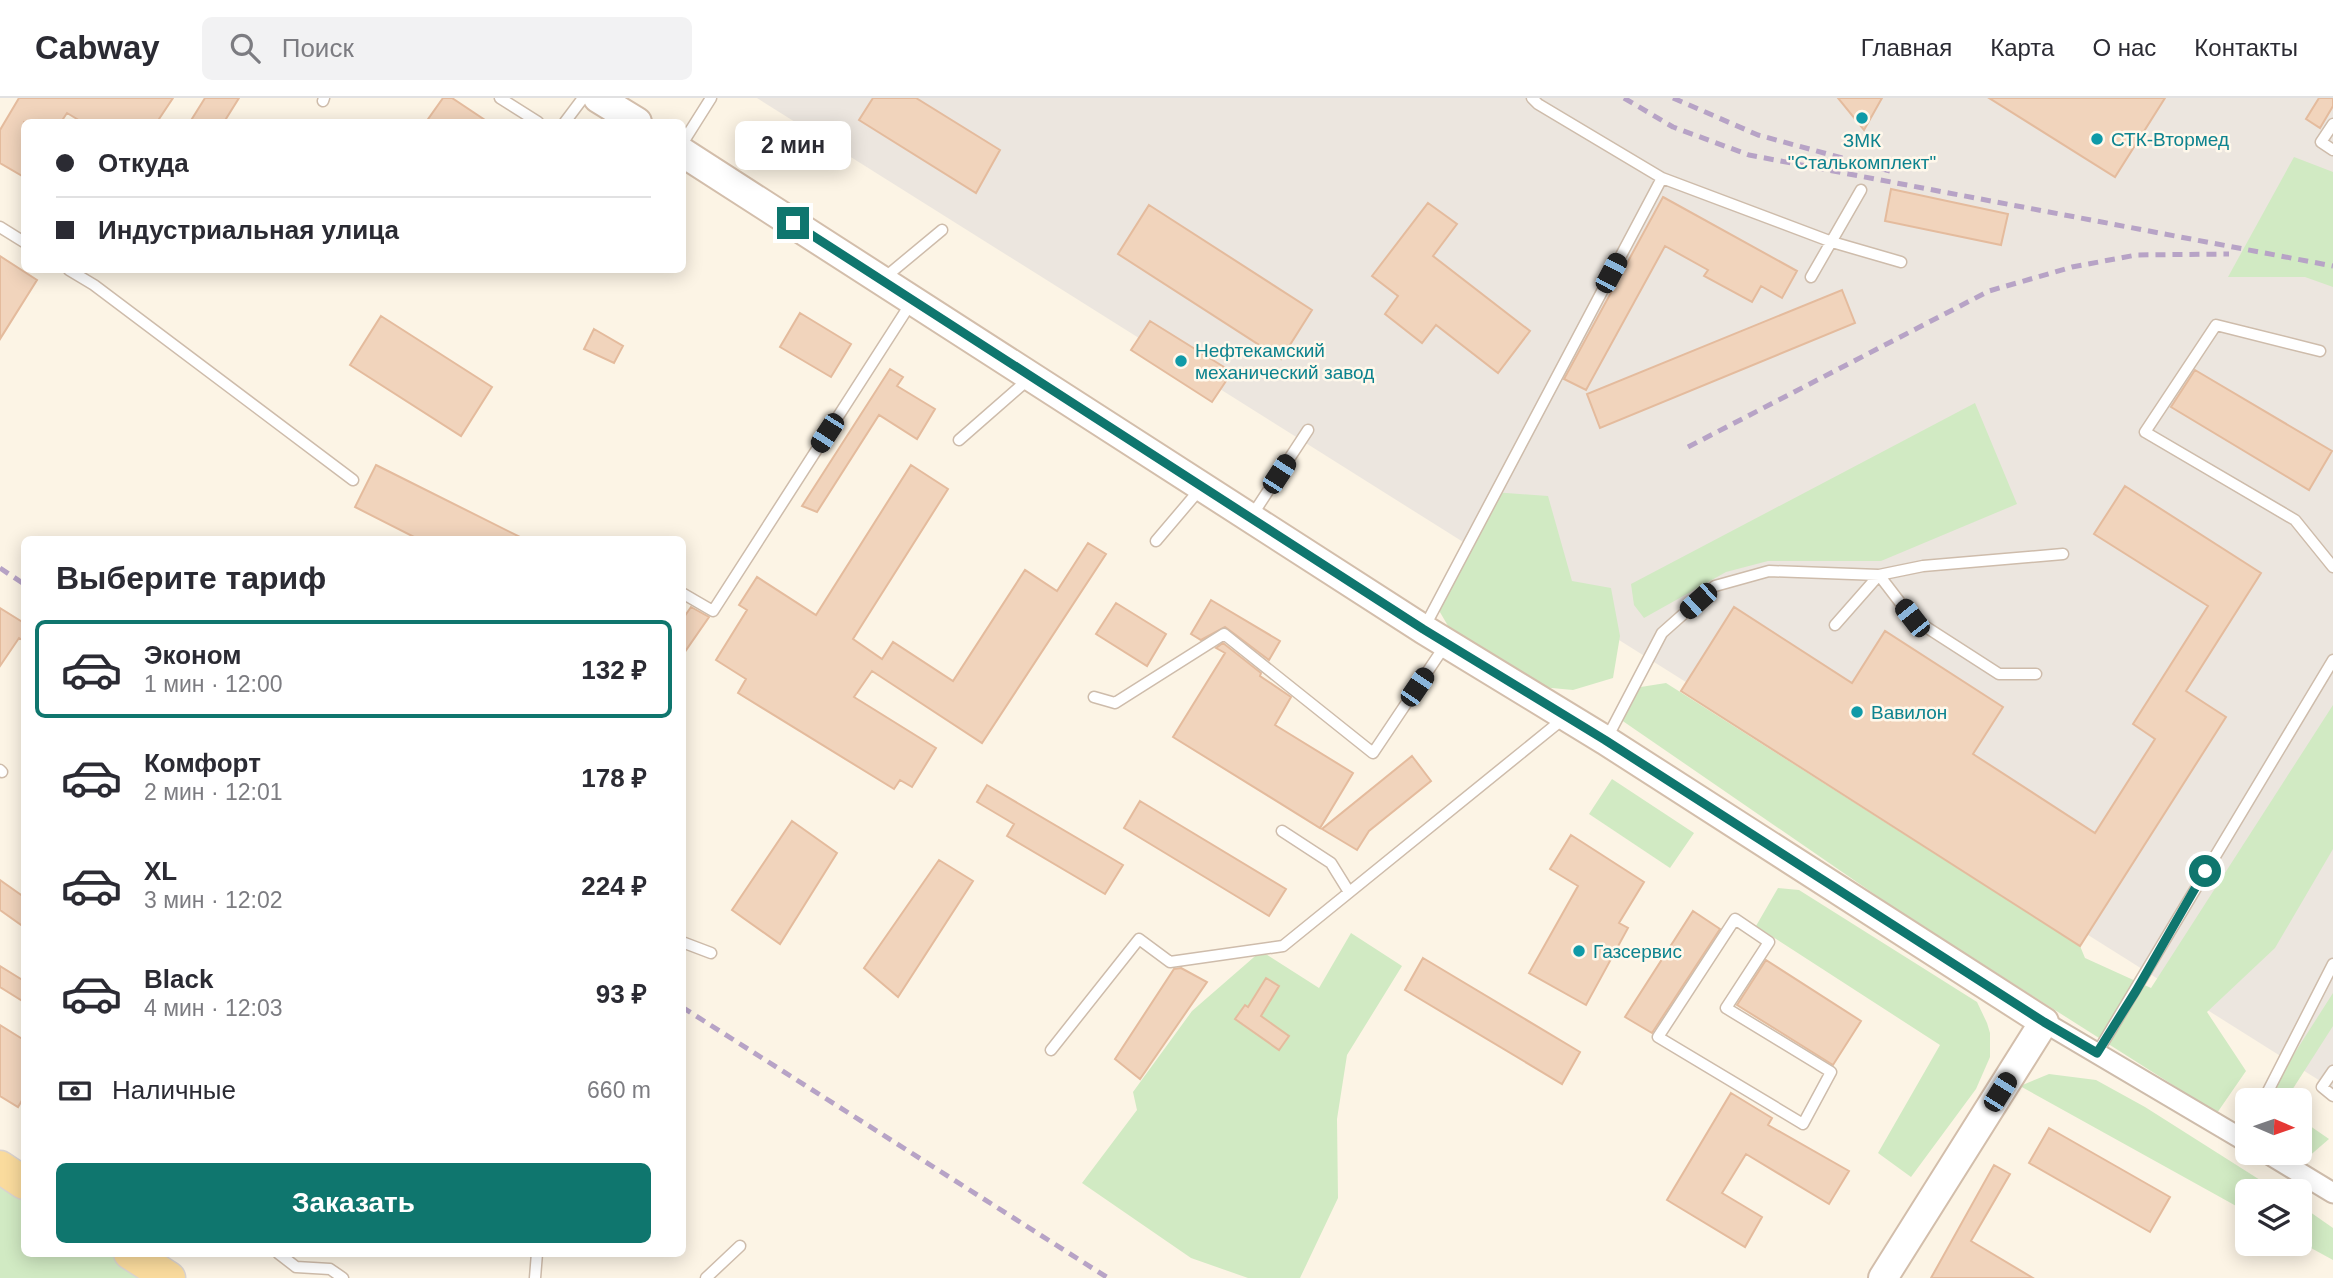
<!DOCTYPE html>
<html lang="ru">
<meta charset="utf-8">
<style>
:root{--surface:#fff;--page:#f2f2f3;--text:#2b2b33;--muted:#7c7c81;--line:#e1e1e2;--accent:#0f766e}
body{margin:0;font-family:Arial,sans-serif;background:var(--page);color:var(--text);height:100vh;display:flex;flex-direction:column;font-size:26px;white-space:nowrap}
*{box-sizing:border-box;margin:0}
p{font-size:23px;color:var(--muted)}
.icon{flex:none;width:38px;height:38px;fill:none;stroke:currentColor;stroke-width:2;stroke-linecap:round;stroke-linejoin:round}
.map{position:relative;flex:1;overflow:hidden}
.side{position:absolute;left:21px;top:438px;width:665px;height:721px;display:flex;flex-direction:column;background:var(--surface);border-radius:10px;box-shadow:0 4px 18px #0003}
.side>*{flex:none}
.guide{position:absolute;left:21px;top:21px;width:665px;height:154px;border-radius:10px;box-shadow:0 4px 18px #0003;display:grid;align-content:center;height:154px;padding:0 35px;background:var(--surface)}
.needle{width:46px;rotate:92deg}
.buttons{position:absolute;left:2235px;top:990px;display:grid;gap:14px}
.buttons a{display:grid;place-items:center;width:77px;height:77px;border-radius:10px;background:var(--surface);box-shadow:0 4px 18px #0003;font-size:35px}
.end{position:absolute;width:32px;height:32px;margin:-16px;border:9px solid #0f766e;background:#fff;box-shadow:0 0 0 4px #fff}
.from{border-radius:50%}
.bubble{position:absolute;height:49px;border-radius:10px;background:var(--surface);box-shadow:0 4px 18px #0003;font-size:23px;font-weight:800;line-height:49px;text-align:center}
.car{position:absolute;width:21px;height:42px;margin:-21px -10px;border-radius:9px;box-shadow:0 0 5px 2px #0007;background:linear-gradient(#222 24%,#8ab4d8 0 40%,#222 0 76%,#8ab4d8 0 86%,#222 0)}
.guide b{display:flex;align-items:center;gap:24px;height:66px;font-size:26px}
.guide b+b{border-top:2px solid var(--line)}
.guide i{width:18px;height:18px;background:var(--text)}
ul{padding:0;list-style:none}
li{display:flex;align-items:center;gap:21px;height:98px;margin:0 14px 10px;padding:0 21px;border:4px solid transparent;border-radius:10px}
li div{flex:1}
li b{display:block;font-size:26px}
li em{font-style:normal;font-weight:800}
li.on{border-color:var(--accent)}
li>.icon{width:63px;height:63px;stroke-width:1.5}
h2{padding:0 35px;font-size:32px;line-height:84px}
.pay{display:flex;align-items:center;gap:18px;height:77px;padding:0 35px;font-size:26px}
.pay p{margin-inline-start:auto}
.cta{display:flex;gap:14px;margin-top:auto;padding:14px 35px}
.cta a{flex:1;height:80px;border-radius:10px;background:var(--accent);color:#fff;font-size:28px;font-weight:800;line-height:80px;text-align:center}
header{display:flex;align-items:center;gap:42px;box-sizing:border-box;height:98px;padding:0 35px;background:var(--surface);border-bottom:2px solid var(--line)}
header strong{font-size:33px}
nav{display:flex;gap:38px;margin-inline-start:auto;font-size:24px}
.search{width:490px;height:63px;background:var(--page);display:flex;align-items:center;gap:18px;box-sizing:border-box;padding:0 24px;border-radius:10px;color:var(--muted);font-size:26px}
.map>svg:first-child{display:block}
.industrial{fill:#ece6df}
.green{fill:#d1eac3}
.building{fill:#f1d4bc;stroke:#e4bb9d;stroke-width:2}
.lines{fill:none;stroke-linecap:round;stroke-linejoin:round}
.lane-casing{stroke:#cebcab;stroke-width:13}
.street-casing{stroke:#cebcab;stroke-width:23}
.secondary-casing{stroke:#d3beab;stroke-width:32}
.primary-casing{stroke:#dbd4d0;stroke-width:35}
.lane{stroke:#fff;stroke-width:10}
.street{stroke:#fff;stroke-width:19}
.secondary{stroke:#fff;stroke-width:28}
.primary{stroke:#fadb9d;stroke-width:32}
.rail{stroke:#b7a3c6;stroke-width:5;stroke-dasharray:10 7;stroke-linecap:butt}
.route{stroke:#0f766e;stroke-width:9}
.culture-dot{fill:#0f9aa8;stroke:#fff8eb;stroke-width:2.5}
.labels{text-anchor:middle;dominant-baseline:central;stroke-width:5;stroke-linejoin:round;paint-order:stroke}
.culture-label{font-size:19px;fill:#0d838f;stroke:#fff8eb;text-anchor:start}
</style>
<header>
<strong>Cabway</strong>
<div class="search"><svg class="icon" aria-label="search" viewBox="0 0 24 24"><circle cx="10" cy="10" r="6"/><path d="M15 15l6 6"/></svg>Поиск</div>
<nav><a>Главная</a><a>Карта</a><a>О нас</a><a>Контакты</a></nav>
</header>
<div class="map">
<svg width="2333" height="1180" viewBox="0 0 2333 1180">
<rect width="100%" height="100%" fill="#fcf4e5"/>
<path class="industrial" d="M 757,0 L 2333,0 L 2333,991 Z"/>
<path class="green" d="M 2294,59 L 2333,74 L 2333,189 L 2305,179 L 2228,179 Z
M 1975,305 L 2017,406 L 1881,463 L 1768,463 L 1726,474 L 1644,520 L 1634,507 L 1631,486 Z
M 1493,394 L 1548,398 L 1572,483 L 1611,490 L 1620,538 L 1613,580 L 1573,592 L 1541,589 L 1451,533 L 1434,504 Z
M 1666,585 L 2080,848 L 2085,860 L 2151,890 L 2333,607 L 2333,751 L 2275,850 L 2207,914 L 2246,973 L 2217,1015 L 1896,811 L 1614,617 L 1628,591 Z
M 1612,681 L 1694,735 L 1670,770 L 1589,716 Z
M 1778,790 L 1799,792 L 1977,904 L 1987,925 L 1990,935 L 1990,959 L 1976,991 L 1911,1079 L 1878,1055 L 1940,947 L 1756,828 Z
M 1351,835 L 1402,868 L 1347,957 L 1337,1021 L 1338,1100 L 1300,1180 L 1248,1180 L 1191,1160 L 1082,1085 L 1137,1012 L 1133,994 L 1192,913 L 1261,853 L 1319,890 Z
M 2333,895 L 2333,928 L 2285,1003 L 2264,1003 Z
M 2049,976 L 2096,982 L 2145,1009 L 2279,1094 L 2247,1094 L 2247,1114 L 2020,988 Z
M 2300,1021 L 2329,1041 L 2307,1060 L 2287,1055 L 2300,1055 Z
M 0,1086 L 24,1101 L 24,1155 L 110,1155 L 150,1180 L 0,1180 Z
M 2300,1107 L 2333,1130 L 2333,1162 L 2300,1144 Z"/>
<path class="building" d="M 19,0 L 173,0 L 157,24 L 82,24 L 67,15 L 61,24 L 24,24 L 24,79 L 0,65 L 0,32 Z
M 205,0 L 239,0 L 224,24 L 190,24 Z
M 443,0 L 452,0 L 488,24 L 426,24 Z
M 873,0 L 916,0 L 1000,52 L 976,95 L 859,22 Z
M 1838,0 L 1882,0 L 1864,32 Z
M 1989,0 L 2165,0 L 2115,79 Z
M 2319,0 L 2333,0 L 2333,8 L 2320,30 L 2306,21 Z
M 1891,91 L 2008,116 L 2001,147 L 1885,123 Z
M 1663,99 L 1797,173 L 1782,200 L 1761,188 L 1752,204 L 1704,178 L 1708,172 L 1665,148 L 1586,292 L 1564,281 Z
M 1428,105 L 1457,126 L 1433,158 L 1530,233 L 1498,275 L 1436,227 L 1422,245 L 1385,216 L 1398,198 L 1372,178 Z
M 1149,107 L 1312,212 L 1281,261 L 1118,156 Z
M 0,158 L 37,182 L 0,241 Z
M 1842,192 L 1855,225 L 1600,330 L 1587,296 Z
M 800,215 L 851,246 L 831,279 L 780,249 Z
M 381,218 L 492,289 L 461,338 L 350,267 Z
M 1150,223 L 1232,274 L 1212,304 L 1131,252 Z
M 594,231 L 623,248 L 614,265 L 584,251 Z
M 890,271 L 903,279 L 897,288 L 935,311 L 917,341 L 879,317 L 817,414 L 802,408 Z
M 2195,272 L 2332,353 L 2309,392 L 2171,309 Z
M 376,367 L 524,441 L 418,441 L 355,409 Z
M 911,367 L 948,391 L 853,541 L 882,561 L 893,544 L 953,583 L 1025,472 L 1057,493 L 1088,445 L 1106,456 L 982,645 L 872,573 L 854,599 L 936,650 L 912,689 L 900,682 L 894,691 L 738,595 L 746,581 L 716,562 L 747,512 L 739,507 L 757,479 L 816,517 Z
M 2125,388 L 2261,475 L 2186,593 L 2226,619 L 2080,848 L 1681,593 L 1734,509 L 1852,585 L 1885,533 L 2003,609 L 1973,656 L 2095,735 L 2155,641 L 2133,626 L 2208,508 L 2094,436 Z
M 1211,502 L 1280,543 L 1269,562 L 1225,529 L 1201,542 L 1191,536 Z
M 1116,505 L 1166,536 L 1147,568 L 1096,536 Z
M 691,509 L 709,519 L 682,558 L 682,522 Z
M 0,510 L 24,525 L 24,543 L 19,540 L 0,568 Z
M 1223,545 L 1261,575 L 1260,578 L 1291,599 L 1275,627 L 1353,675 L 1320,730 L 1173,639 L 1225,555 L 1216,550 Z
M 1412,658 L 1431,683 L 1369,733 L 1357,752 L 1322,731 Z
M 987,687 L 1123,767 L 1105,796 L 1007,738 L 1014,726 L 977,704 Z
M 1140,703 L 1286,791 L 1269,818 L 1124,730 Z
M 792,723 L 837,755 L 780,846 L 732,812 Z
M 1571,737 L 1644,784 L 1619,825 L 1628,830 L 1586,907 L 1529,875 L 1578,788 L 1550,771 Z
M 939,762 L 973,783 L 898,899 L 864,870 Z
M 0,782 L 24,799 L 24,829 L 0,812 Z
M 1693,813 L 1720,831 L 1652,935 L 1625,919 Z
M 1423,860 L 1580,954 L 1562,986 L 1405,892 Z
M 1766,862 L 1861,923 L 1833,967 L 1737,907 Z
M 0,868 L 24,883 L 24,904 L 0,889 Z
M 1181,870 L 1207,884 L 1140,981 L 1115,961 L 1174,871 Z
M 1266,880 L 1279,888 L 1261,918 L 1289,938 L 1279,952 L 1235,921 L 1245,907 L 1248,909 Z
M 0,927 L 24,942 L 24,999 L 18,1009 L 0,998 Z
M 1731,995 L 1772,1020 L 1768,1027 L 1849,1073 L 1829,1106 L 1746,1056 L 1722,1095 L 1762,1119 L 1745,1149 L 1667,1102 Z
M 2049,1030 L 2170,1099 L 2150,1134 L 2029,1065 Z
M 1994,1067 L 2010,1076 L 1971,1143 L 2033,1180 L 1931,1180 Z"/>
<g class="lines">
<defs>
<path id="lane" d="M 500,0 L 538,24
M 1532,0 L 1538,6 L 1662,80
M 323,3 L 324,0
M 565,24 L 583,0
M 2333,26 L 2321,44 L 2333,52
M 682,46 L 711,0
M 0,129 L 24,144
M 69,172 L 94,187 L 353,382
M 1811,179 L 1861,92
M 883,181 L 942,132
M 2320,253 L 2216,227 L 2145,334 L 2295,422 L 2333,469
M 959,342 L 1030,280
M 1251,419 L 1308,332
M 1156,443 L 1201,390
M 682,495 L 713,513 L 911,205
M 1424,530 L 1662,80 L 1832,144 L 1901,164
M 2036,576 L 1999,576 L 1912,520 L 1879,477 L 1923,468 L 2063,456
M 1094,599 L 1115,605 L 1224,536 L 1373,655 L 1444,549
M 1606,642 L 1662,535 L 1715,488 L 1769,473 L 1879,477 L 1835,527
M 0,672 L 2,674
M 1282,733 L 1331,765 L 1349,794
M 1735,821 L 1769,844 L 1726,910 L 1831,974 L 1803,1026 L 1658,939 Z
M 682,844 L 711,855
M 1051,952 L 1139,841 L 1170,864 L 1283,848 L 1563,621
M 2097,955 L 2333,562
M 2333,973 L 2322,989 L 2333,998
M 2263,1003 L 2333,866
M 278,1155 L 296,1169 L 330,1171 L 343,1180
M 535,1180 L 537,1155
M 706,1180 L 740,1148"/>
<path id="street" d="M 2044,924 L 2247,1044
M 2267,1055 L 2333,1095"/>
<path id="secondary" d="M 598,0 L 637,24
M 682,54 L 1423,531 L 1605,642 L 2044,924 L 1883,1180"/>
<path id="primary" d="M 0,1069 L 24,1085
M 130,1155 L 169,1180"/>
</defs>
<use href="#lane" class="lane-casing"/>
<use href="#street" class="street-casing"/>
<use href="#secondary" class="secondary-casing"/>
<use href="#primary" class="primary-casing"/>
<use href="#lane" class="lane"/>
<use href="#street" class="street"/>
<use href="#secondary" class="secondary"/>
<use href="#primary" class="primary"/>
<path class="rail" d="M 1624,0 L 1673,29 L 1749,57 L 2333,168
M 1673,0 L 1758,37 L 1890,73
M 1688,349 L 1989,193 L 2072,169 L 2136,157 L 2229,156
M 0,470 L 24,486
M 682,909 L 1108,1180"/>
</g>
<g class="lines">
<path class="route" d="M 793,125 L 1423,531 L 1605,642 L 2044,924 L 2097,955 L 2136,893 L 2205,773"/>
</g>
<g class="culture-dot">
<circle cx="1862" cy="20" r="7"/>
<circle cx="2097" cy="41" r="7"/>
<circle cx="1181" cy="263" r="7"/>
<circle cx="1857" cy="614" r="7"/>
<circle cx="1579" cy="853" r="7"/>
</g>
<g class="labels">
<g class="culture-label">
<text x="2111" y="41">СТК-Втормед</text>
<text x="1862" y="42" text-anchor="middle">ЗМК<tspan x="1862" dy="22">"Сталькомплект"</tspan></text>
<text x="1195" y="252">Нефтекамский<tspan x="1195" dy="22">механический завод</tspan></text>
<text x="1871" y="614">Вавилон</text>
<text x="1593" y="853">Газсервис</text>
</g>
</g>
</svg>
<div class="buttons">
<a><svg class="needle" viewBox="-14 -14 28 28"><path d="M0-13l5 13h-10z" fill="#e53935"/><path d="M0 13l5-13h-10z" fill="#7c7c81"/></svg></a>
<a><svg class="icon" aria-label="layers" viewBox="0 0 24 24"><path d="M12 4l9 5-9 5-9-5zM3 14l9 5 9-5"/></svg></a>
</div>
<i class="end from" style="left:2205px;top:773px"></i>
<i class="end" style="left:793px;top:125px"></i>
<div class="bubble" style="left:735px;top:23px;width:116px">2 мин</div>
<i class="car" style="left:1611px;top:175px;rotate:28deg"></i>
<i class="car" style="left:827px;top:335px;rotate:213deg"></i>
<i class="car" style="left:1279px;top:376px;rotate:33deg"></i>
<i class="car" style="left:1698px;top:503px;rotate:228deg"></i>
<i class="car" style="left:1912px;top:520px;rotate:322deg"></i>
<i class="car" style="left:1417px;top:589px;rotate:34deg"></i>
<i class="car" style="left:2000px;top:994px;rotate:32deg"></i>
<div class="guide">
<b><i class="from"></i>Откуда</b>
<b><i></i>Индустриальная улица</b>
</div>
<section class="side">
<h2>Выберите тариф</h2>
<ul>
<li class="on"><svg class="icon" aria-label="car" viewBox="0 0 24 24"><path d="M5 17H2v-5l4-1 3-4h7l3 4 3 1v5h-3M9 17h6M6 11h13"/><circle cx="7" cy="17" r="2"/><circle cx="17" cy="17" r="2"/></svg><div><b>Эконом</b><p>1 мин · 12:00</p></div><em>132 ₽</em></li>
<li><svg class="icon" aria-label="car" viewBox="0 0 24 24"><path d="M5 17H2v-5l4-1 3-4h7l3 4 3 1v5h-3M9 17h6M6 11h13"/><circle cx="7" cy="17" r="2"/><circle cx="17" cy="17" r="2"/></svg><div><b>Комфорт</b><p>2 мин · 12:01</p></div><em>178 ₽</em></li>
<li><svg class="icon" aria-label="car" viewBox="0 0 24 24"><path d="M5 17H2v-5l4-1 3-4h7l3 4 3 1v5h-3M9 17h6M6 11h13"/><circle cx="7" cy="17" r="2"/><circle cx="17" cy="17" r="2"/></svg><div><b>XL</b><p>3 мин · 12:02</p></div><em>224 ₽</em></li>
<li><svg class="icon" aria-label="car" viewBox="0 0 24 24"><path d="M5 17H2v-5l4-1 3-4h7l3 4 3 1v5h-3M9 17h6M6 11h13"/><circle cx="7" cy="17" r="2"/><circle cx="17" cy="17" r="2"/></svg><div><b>Black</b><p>4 мин · 12:03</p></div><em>93 ₽</em></li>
</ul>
<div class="pay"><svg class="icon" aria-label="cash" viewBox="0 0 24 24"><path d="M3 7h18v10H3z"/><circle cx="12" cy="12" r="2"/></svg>Наличные<p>660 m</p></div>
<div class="cta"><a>Заказать</a></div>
</section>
</div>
